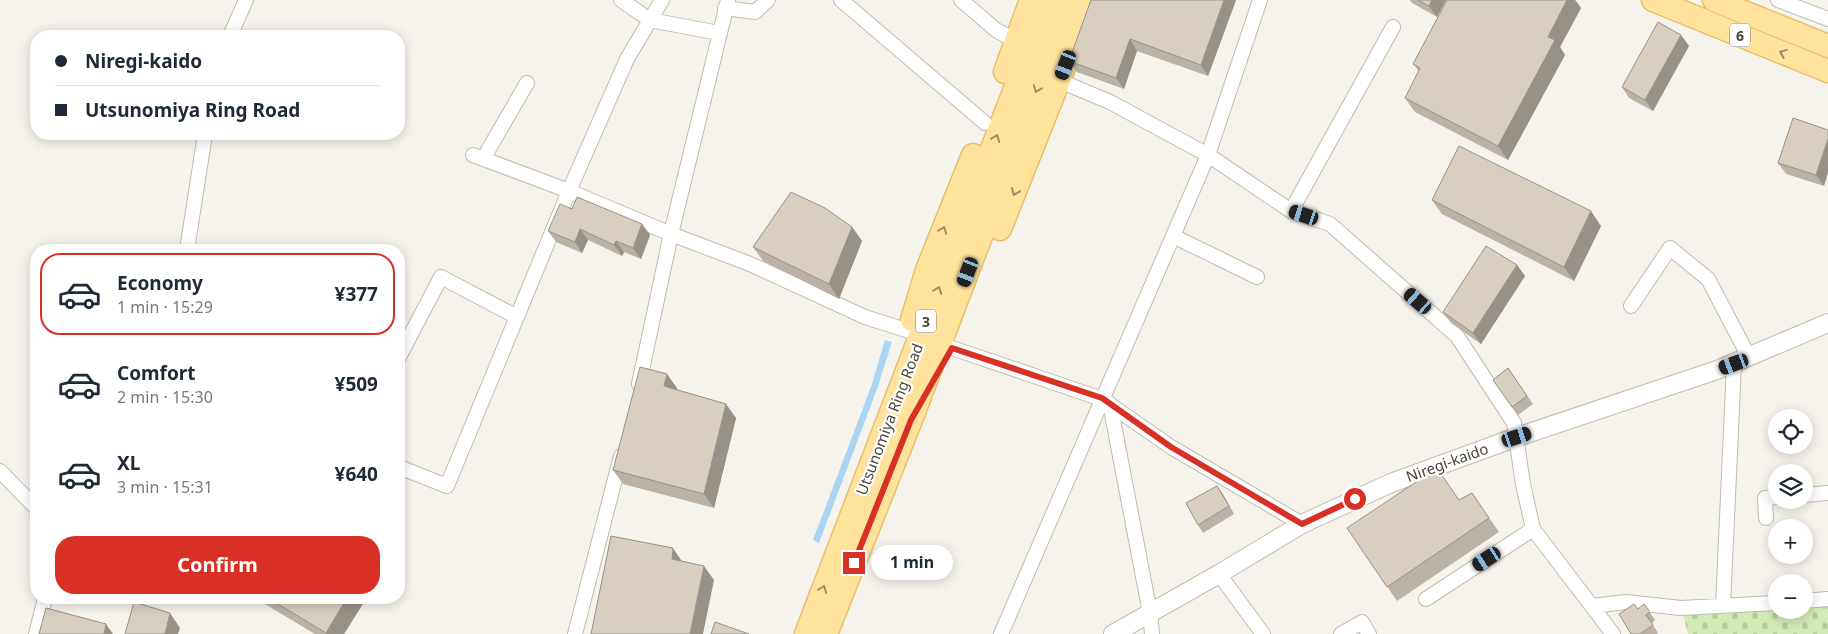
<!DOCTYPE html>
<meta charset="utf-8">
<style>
:root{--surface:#fff;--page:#f6f6f7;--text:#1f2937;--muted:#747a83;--line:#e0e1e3;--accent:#d93025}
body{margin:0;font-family:"Noto Sans",sans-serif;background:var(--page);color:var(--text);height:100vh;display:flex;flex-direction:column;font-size:19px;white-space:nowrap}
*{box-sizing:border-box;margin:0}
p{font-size:16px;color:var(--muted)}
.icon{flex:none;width:28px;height:28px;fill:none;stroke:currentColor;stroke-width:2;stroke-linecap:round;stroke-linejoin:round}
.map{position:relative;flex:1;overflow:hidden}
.drawer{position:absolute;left:30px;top:244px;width:375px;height:360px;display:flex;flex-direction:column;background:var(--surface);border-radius:20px;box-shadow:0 2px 12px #0003}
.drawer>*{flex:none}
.top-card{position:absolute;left:30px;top:30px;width:375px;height:110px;border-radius:20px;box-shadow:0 2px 12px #0003;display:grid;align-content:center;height:110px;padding:0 25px;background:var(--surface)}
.buttons{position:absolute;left:1768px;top:409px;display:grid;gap:10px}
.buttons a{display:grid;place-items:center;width:45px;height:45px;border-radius:50%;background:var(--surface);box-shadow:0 2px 12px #0003;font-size:25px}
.end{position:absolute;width:22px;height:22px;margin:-11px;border:6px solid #d93025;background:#fff;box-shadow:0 0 0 2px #fff}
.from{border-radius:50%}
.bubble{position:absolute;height:35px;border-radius:18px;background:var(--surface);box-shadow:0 2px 12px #0003;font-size:16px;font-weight:700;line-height:35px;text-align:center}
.car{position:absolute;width:15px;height:30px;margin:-15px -8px;border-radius:6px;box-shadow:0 0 4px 1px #0007;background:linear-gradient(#222 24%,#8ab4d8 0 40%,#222 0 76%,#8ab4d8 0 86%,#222 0)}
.top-card b{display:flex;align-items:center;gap:18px;height:48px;font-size:19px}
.top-card b+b{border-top:1px solid var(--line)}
.top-card i{width:12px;height:12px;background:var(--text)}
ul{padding:9px 0 0;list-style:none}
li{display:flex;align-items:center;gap:15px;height:82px;margin:0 10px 8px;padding:0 15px;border:2px solid transparent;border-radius:20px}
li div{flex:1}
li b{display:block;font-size:19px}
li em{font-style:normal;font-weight:700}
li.current{border-color:var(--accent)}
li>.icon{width:45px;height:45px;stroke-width:1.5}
.button{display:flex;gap:10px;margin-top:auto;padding:10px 25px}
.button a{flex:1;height:58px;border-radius:20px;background:var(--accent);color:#fff;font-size:20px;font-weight:700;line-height:58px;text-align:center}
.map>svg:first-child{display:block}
.cemetery{fill:url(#cemetery-stones)}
.water{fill:#a9d4f2}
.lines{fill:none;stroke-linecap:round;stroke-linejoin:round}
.minor-casing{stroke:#c2bbae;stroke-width:16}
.tertiary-casing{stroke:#c2bbae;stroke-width:20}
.primary-casing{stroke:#e6c16a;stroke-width:25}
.minor{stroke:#fff;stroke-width:14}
.tertiary{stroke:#fff;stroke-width:18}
.primary{stroke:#ffe39c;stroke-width:22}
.wall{fill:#bab2a6}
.shaded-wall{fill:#979187}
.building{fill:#d8cfc1;stroke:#979187}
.oneway{stroke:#9c8c66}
.route{stroke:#d93025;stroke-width:6}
.labels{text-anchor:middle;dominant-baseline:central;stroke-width:4.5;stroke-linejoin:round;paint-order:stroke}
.shield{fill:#fff;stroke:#817c74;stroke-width:1}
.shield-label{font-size:14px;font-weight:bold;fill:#4b4439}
.street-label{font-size:15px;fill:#4b4439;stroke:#fff}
</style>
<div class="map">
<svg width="1828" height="634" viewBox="0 0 1828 634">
<defs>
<pattern id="cemetery-stones" width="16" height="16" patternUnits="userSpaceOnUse" patternTransform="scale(1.25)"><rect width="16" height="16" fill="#d2eab5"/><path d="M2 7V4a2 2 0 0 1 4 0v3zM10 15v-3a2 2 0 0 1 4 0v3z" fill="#b6ca9c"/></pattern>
</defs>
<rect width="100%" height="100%" fill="#f6f3ec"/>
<path class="cemetery" d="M 1828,603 L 1828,634 L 1688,634 L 1683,615 L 1776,607 L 1776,610 L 1804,610 L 1804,605 Z"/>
<path class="water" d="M 885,340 L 892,342 L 877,389 L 819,543 L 813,540 L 871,387 Z"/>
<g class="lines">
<defs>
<path id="minor" d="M 621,0 L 650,20 L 719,33
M 841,0 L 985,123
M 961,0 L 996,30 L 1016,41
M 1778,0 L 1828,19
M 725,8 L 755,12 L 768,0
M 230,36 L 246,0
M 1060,81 L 1110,102 L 1208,155 L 1291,211 L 1330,224 L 1457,336 L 1514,423 L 1523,484 L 1533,529 L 1613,634
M 473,155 L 569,191 L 671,234 L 750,264 L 865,317 L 909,331
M 483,159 L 527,83
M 1291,211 L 1393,27
M 1173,236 L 1257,277
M 187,250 L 205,134
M 1631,306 L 1670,248 L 1708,279 L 1749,357
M 952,348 L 1102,399 L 1171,447 L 1302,524
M 399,357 L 441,277 L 517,317
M 639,384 L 671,234 L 728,0
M 1110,404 L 1150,613 L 1152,634
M 399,467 L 447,486 L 569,191 L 627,59 L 662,0
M 0,471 L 36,508
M 1804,495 L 1828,493
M 1766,518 L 1765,498 L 1776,497
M 1219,574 L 1263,634
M 1426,599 L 1533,529
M 1804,601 L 1828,599
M 1593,606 L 1625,602 L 1681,608 L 1776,603
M 1723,606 L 1734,364
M 36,634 L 45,598
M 575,634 L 621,456
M 1001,634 L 1208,155 L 1260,0
M 1341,634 L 1362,622 L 1369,634"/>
<path id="tertiary" d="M 1113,634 L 1219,574 L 1302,524 L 1391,483 L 1517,437 L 1717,370 L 1828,323"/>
<path id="primary" d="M 1653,0 L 1828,71
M 1714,0 L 1828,46
M 1005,72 L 1031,0
M 1000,229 L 1091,0
M 912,320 L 927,270 L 973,155
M 806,634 L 1049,0
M 826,634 L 911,420 L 1071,0"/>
</defs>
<use href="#minor" class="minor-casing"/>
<use href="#tertiary" class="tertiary-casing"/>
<use href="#primary" class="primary-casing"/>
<use href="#minor" class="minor"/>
<use href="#tertiary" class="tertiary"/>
<use href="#primary" class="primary"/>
</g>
<path class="wall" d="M 1236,0 L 1208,76 L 1137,51 L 1124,89 L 1077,72 L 1069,61 Z
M 1410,0 L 1446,0 L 1437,17 L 1412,3 Z
M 1447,0 L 1575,0 L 1581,8 L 1560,47 L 1565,55 L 1508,160 L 1415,112 L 1405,98 L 1419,71 L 1413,64 Z
M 1689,46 L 1653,111 L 1629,98 L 1622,87 Z
M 1793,118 L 1824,186 L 1786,174 L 1778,163 Z
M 1432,200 L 1601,226 L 1574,281 L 1442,214 Z
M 572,209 L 642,224 L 650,235 L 641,259 L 624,252 L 622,256 L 588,240 L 582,253 L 556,242 L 548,231 Z
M 852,227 L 862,241 L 839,299 L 763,261 L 753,247 Z
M 1517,265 L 1525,276 L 1481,344 L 1451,323 L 1443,312 Z
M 1508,368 L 1533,404 L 1518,415 L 1493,380 Z
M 677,388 L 676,390 L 736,418 L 714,508 L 623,484 L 613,470 Z
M 1222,493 L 1234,514 L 1203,533 L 1198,525 Z
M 1472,493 L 1499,532 L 1397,601 L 1347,528 L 1459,500 Z
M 255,598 L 360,598 L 364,602 L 344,634 L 315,634 Z
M 1644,604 L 1655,620 L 1652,623 L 1658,633 L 1657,634 L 1631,634 L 1638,609 Z"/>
<path class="shaded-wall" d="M 1224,0 L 1236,0 L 1208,76 L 1201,65 Z
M 1432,0 L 1446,0 L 1437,17 L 1429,6 Z
M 1567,0 L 1575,0 L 1581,8 L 1560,47 L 1565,55 L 1508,160 L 1498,146 L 1548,37 Z
M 1681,35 L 1689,46 L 1653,111 L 1645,100 Z
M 1130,39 L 1137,51 L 1124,89 L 1116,78 Z
M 1828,139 L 1828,173 L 1824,186 L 1816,175 Z
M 1591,211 L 1601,226 L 1574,281 L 1564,267 Z
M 642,224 L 650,235 L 641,259 L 633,248 Z
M 852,227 L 862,241 L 839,299 L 829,284 Z
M 580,229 L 588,240 L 582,253 L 575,242 Z
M 616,241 L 624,252 L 622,256 L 614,245 Z
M 1517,265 L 1525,276 L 1481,344 L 1473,333 Z
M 667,374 L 677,388 L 674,400 L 664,386 Z
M 726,404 L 736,418 L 714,508 L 704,494 Z
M 1217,486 L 1222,493 L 1234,514 L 1229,506 Z
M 673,548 L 683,563 L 672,559 Z
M 704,566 L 714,580 L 703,634 L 690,634 Z
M 347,598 L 360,598 L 364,602 L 344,634 L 327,634 L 326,633 Z
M 170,613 L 180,628 L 178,634 L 165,634 Z
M 106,624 L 113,634 L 104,634 Z"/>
<path class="building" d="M 1091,0 L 1224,0 L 1201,65 L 1130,39 L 1116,78 L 1069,61 Z
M 1418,0 L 1432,0 L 1429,6 Z
M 1447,0 L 1567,0 L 1548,37 L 1555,40 L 1498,146 L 1405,98 L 1420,68 L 1413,64 Z
M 1658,22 L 1681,35 L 1645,100 L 1622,87 Z
M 1793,118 L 1828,130 L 1828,139 L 1816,175 L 1778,163 Z
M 1459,146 L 1591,211 L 1564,267 L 1432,200 Z
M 791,192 L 825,208 L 852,227 L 829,284 L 753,247 Z
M 577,197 L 642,224 L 633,248 L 616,241 L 614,245 L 580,229 L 575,242 L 548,231 L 560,204 L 572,209 Z
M 1486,246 L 1517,265 L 1473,333 L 1443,312 Z
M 640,367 L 667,374 L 664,386 L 726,404 L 704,494 L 613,470 Z
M 1508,368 L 1527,396 L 1512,407 L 1493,380 Z
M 1437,468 L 1459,500 L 1472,493 L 1489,518 L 1387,587 L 1347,528 Z
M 1217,486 L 1229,506 L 1198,525 L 1186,503 Z
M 611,536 L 673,548 L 672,559 L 704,566 L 690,634 L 591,634 Z
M 268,598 L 347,598 L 326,633 Z
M 134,602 L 170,613 L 165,634 L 125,634 Z
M 1634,604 L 1638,609 L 1644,604 L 1650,612 L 1646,615 L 1653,625 L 1640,634 L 1631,634 L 1619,614 Z
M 46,608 L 106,624 L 104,634 L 39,634 Z
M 715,622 L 749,634 L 711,634 Z"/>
<defs><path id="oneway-chevron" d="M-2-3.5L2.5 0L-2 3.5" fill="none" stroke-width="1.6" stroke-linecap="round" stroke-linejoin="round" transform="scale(1.25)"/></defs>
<g class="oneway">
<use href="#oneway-chevron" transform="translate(1783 53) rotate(-158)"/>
<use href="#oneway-chevron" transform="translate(1037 89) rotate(111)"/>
<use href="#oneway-chevron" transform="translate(996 138) rotate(-69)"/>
<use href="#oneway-chevron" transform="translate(1015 192) rotate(112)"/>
<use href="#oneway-chevron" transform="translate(943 230) rotate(-69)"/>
<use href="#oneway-chevron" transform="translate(938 290) rotate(-69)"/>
<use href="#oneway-chevron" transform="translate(823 589) rotate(-69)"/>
</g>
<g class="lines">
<path class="route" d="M 854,563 L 911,420 L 952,348 L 1102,398 L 1171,447 L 1302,524 L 1355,499"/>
</g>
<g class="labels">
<g class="shield">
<rect x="1730" y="23.5" width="20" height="23" rx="4"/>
<rect x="916" y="309.5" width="20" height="23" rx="4"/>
</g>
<g class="shield-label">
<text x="1740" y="35">6</text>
<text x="926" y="321">3</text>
</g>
<g class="street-label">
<text transform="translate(889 419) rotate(-69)">Utsunomiya Ring Road</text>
<text transform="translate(1447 462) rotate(-20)">Niregi-kaido</text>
</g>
</g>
</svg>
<div class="buttons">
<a><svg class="icon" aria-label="locate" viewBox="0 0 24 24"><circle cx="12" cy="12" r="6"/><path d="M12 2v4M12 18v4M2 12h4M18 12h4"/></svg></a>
<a><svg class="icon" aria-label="layers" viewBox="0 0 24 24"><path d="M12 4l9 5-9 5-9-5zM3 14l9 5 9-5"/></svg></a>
<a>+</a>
<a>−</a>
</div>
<i class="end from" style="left:1355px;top:499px"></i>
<i class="end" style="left:854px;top:563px"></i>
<div class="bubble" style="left:871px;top:545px;width:82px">1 min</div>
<i class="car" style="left:1066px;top:65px;rotate:201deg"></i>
<i class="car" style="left:1304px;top:215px;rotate:288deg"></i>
<i class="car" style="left:968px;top:272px;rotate:201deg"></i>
<i class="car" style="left:1418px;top:301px;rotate:311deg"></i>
<i class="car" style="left:1734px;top:364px;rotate:250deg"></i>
<i class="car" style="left:1517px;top:437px;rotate:72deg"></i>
<i class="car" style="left:1487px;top:559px;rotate:237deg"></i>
<div class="top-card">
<b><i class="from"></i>Niregi-kaido</b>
<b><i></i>Utsunomiya Ring Road</b>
</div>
<section class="drawer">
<ul>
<li class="current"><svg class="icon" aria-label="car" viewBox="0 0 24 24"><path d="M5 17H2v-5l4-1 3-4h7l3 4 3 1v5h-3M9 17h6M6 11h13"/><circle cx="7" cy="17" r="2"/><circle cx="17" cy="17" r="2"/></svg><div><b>Economy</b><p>1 min · 15:29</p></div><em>¥377</em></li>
<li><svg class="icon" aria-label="car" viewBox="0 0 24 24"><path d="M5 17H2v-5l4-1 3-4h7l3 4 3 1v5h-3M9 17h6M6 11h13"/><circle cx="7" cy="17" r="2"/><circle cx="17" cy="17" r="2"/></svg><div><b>Comfort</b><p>2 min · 15:30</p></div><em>¥509</em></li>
<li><svg class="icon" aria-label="car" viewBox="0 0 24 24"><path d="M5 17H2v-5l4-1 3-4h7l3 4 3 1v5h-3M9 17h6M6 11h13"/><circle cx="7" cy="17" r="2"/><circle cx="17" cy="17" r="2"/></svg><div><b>XL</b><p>3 min · 15:31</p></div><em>¥640</em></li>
</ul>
<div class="button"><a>Confirm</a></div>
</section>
</div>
